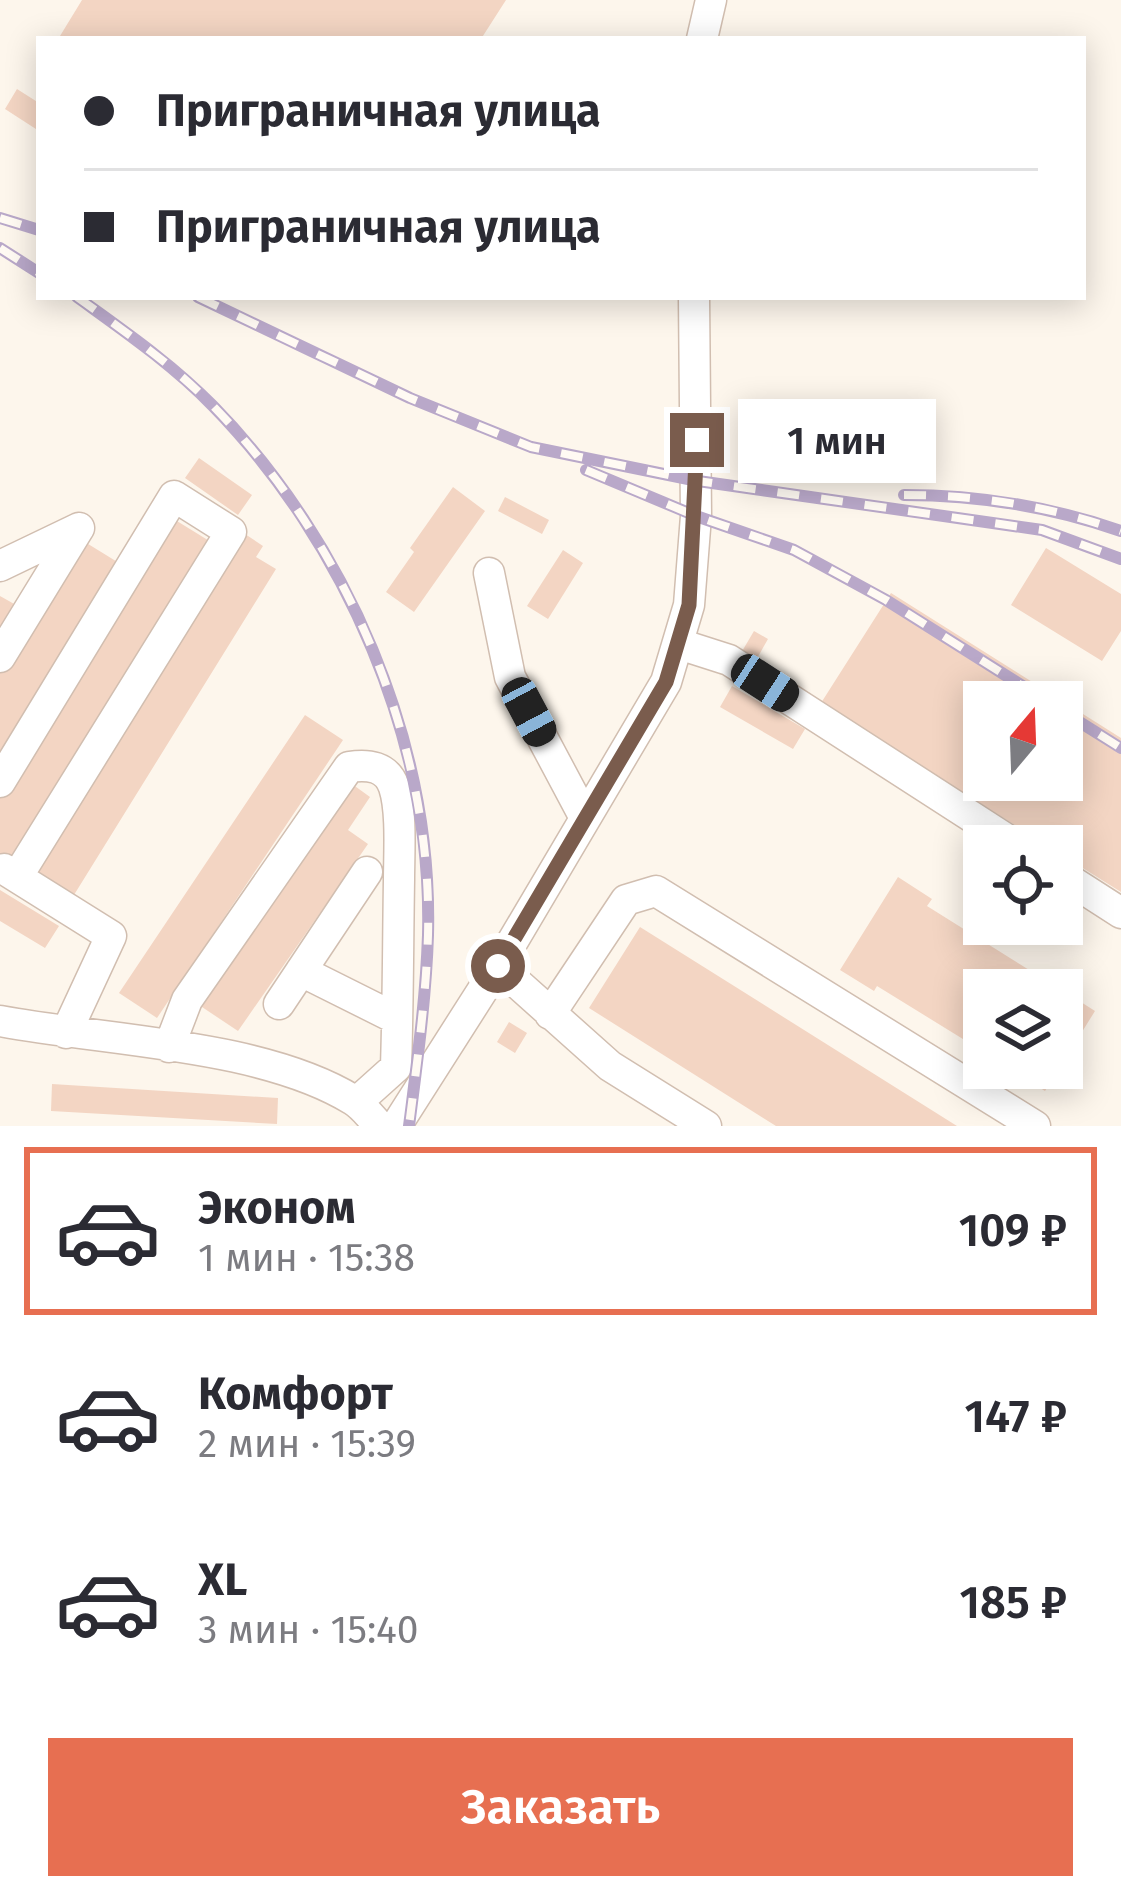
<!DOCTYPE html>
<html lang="ru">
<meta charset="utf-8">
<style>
:root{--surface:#fff;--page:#f7f7f7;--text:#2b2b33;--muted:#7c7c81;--line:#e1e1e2;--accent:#e76f51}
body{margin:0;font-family:"Fira Sans",sans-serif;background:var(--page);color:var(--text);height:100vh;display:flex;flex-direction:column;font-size:45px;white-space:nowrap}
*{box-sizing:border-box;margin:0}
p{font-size:39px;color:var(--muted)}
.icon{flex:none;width:66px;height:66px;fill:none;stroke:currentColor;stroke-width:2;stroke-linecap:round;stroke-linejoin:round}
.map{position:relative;height:1126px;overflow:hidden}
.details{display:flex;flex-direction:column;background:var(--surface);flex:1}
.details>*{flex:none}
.top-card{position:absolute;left:36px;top:36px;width:1050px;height:264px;border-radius:0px;box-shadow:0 6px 30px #0003;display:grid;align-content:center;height:264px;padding:0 48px;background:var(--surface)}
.needle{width:78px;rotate:19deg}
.buttons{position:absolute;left:963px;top:681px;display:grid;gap:24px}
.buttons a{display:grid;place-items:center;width:120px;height:120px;border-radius:0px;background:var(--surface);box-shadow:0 6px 30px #0003;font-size:60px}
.end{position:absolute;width:54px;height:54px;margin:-27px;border:15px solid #7a5c4d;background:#fff;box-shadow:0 0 0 6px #fff}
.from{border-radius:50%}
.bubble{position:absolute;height:84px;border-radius:0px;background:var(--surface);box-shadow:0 6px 30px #0003;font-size:39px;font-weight:600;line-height:84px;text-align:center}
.car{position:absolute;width:36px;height:72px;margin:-36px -18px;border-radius:15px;box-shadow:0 0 9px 3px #0007;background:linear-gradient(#222 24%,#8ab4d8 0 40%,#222 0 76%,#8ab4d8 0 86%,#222 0)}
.top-card b{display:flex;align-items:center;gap:42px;height:114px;font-size:45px}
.top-card b+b{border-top:3px solid var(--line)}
.top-card i{width:30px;height:30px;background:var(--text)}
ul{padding:21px 0 0;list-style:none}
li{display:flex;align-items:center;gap:36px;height:168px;margin:0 24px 18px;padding:0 24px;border:6px solid transparent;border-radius:0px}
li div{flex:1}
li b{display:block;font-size:45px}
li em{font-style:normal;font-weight:600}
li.current{border-color:var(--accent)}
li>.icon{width:108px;height:108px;stroke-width:1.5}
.action{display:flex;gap:24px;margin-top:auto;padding:24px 48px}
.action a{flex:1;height:138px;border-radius:0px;background:var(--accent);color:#fff;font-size:48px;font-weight:600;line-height:138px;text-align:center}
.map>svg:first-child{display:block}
.building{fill:#f3d5c3;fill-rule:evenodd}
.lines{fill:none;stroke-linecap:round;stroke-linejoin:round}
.minor-casing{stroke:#d1beb0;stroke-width:33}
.minor{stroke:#fff;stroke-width:30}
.rail-casing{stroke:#b9a8c9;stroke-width:12}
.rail{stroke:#fffaf3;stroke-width:8;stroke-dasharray:22;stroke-linecap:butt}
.route{stroke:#7a5c4d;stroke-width:15}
</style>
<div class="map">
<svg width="1121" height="1126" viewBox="0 0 1121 1126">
<rect width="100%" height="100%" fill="#fdf6ec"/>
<path class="building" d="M 82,0 L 506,0 L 481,39 L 64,39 L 60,36 Z
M 17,89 L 39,103 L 39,131 L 5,109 Z
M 199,458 L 252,495 L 238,515 L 185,478 Z
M 453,487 L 485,511 L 414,612 L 386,592 L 414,552 L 410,548 Z
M 505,497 L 549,520 L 542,534 L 498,511 Z
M 172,518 L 211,542 L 11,867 L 0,860 L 0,796 Z
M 242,532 L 263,546 L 256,557 L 276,569 L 69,903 L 28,877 Z
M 80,539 L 119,563 L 0,759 L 0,669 Z
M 1046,548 L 1121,594 L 1121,631 L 1102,661 L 1011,605 Z
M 563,550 L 583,563 L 548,619 L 527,606 Z
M 891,593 L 1121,738 L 1121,892 L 1062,855 L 1062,846 L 1048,846 L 821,703 ZM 984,702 L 1062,702 L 1062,780 L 984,780 Z
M 0,596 L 16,605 L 0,630 Z
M 754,631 L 768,639 L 755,662 L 741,653 Z
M 732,686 L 805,729 L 793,749 L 720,707 Z
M 305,715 L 343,740 L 157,1018 L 119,993 Z
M 352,784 L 370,797 L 348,830 L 368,844 L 238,1031 L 199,1005 Z
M 898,877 L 932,899 L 927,906 L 1061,990 L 984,990 L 984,1052 L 877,986 L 874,991 L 840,970 Z
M 0,890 L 59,926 L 45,948 L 0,921 Z
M 640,927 L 957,1126 L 776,1126 L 589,1008 Z
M 1062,990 L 1095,1011 L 1062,1064 Z
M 509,1022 L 527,1033 L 515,1053 L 497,1042 Z
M 1009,1068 L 1060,1068 L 1045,1091 Z
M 52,1084 L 278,1098 L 277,1124 L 51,1111 Z"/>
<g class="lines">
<defs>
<path id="minor" d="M 702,39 L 711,0
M 0,566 L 79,528
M 489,573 L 510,677 L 585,818
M 679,644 L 729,660 L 1017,846
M 0,657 L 79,528
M 0,782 L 174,496 L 231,532 L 17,877
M 4,869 L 111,936 L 66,1033
M 1062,875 L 1121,913
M 498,966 L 610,1066 L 706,1126
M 301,971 L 397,1019
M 279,1004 L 367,872
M 550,1014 L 626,900 L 656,891 L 1035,1126
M 0,1021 C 106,1041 262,1044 353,1100 C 363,1106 371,1117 379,1126
M 169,1047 L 187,1000 L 349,767 C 368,764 387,766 394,787 C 402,811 399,855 399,880 C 398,943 398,1005 396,1067 L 357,1102
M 396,1126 L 498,966 L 666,682 L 689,605 L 696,516 L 694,297"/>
</defs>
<use href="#minor" class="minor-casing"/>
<use href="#minor" class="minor"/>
<defs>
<path id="rail" d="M 0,218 L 39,230
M 0,248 L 39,273
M 77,297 C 124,331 172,364 213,406 C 346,542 433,742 428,935 C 426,998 417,1063 409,1126
M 198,297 L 410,398 L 531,447 L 698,481 L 1042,530 L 1121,559
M 586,470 L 696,516 L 794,550 L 886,600 L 1048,702
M 904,495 C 979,495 1049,506 1121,531
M 1062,711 L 1121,748"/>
</defs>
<use href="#rail" class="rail-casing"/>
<use href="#rail" class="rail"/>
</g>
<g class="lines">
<path class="route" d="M 498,966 L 666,682 L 689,605 L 697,440"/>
</g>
</svg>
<div class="buttons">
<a><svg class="needle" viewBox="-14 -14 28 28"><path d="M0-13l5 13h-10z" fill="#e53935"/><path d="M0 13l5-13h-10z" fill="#7c7c81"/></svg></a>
<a><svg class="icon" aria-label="locate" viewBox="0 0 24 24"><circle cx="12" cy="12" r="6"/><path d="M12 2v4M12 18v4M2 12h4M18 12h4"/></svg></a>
<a><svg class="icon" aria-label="layers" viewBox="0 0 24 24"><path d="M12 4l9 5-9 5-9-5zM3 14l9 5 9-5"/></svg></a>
</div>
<i class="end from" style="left:498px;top:966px"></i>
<i class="end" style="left:697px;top:440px"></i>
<div class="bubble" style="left:738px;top:399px;width:198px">1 мин</div>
<i class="car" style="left:765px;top:683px;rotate:123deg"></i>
<i class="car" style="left:529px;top:712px;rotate:152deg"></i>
<div class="top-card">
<b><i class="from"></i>Приграничная улица</b>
<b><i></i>Приграничная улица</b>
</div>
</div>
<section class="details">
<ul>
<li class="current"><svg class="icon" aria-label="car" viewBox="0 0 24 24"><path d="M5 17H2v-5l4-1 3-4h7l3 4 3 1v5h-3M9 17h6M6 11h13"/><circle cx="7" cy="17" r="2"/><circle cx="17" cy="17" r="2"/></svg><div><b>Эконом</b><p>1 мин · 15:38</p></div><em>109 ₽</em></li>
<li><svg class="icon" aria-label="car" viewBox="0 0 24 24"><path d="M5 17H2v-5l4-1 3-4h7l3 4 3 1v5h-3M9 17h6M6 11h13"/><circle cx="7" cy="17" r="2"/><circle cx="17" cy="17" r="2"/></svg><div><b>Комфорт</b><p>2 мин · 15:39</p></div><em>147 ₽</em></li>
<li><svg class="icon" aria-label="car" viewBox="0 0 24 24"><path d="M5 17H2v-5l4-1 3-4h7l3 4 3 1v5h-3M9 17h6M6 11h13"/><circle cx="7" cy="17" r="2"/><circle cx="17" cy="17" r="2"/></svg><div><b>XL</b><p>3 мин · 15:40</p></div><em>185 ₽</em></li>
</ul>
<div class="action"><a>Заказать</a></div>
</section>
